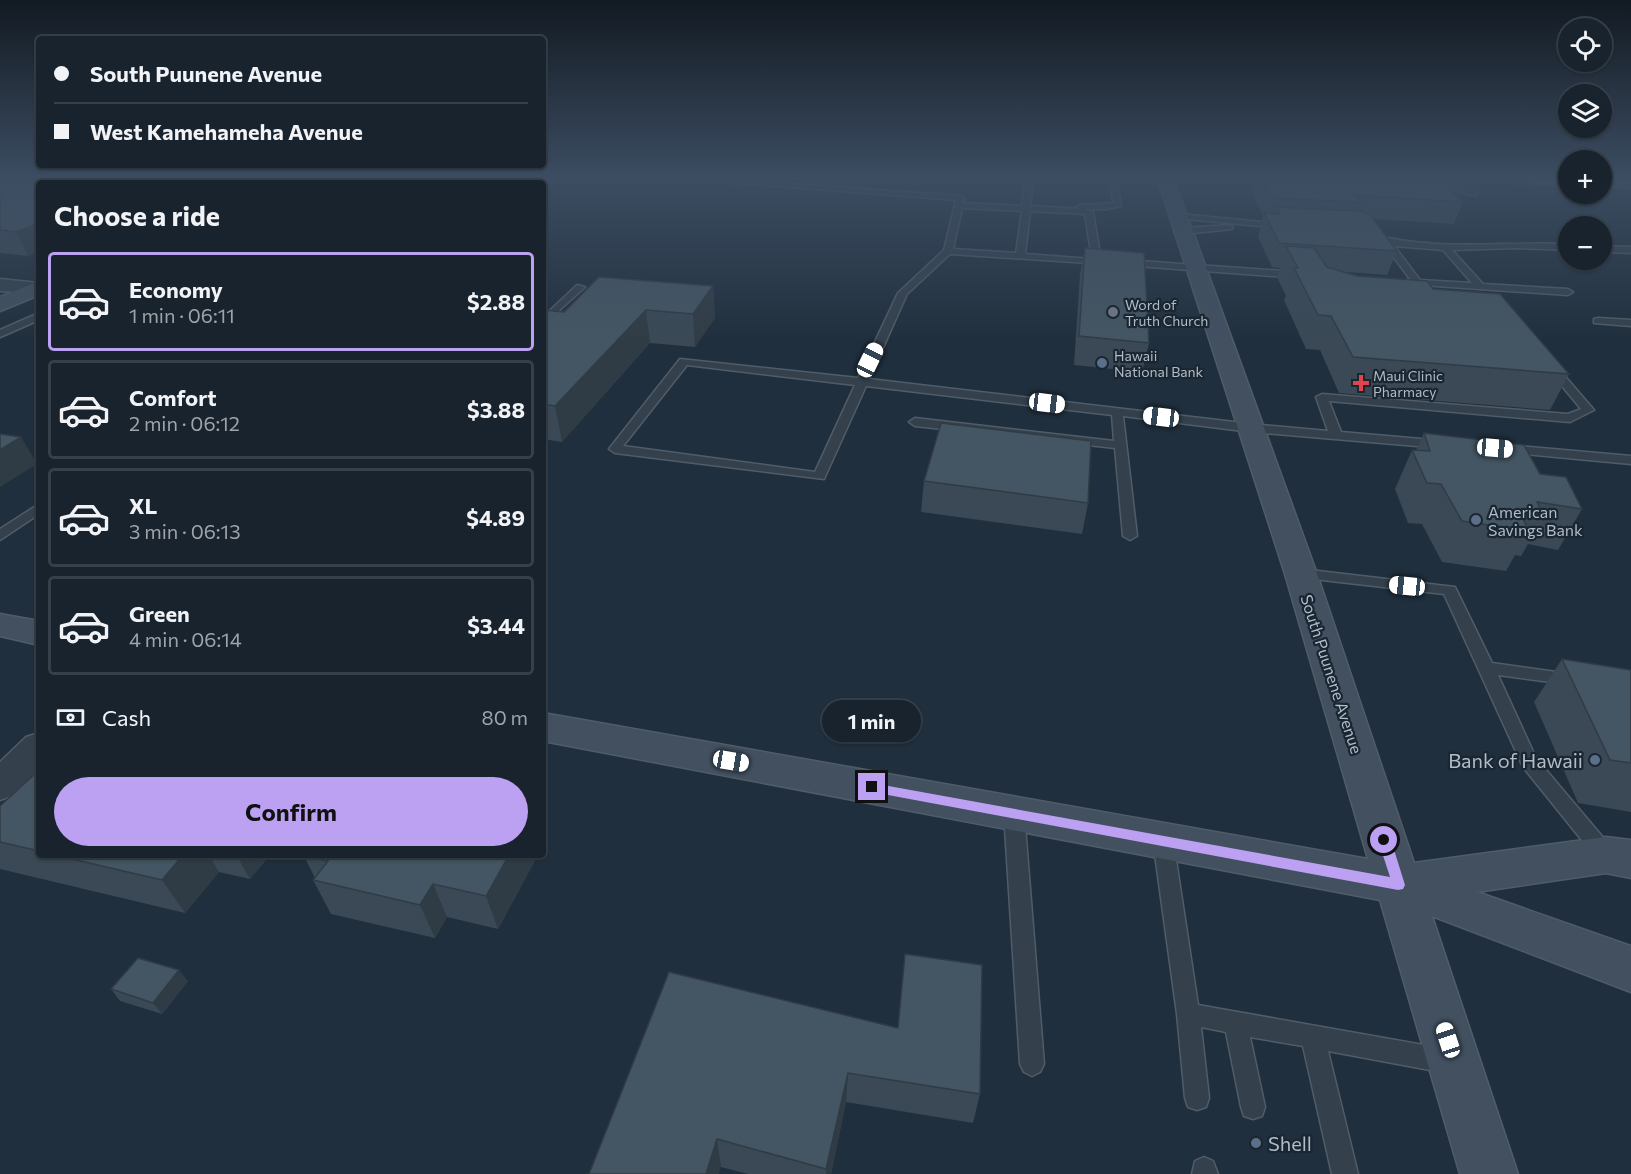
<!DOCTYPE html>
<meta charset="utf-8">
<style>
:root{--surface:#18232e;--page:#212b36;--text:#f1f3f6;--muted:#9fa4aa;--line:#36404a;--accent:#bca0f2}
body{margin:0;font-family:Commissioner,sans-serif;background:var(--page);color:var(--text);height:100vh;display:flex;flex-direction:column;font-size:22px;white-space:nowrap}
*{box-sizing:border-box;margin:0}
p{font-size:20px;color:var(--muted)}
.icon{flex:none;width:33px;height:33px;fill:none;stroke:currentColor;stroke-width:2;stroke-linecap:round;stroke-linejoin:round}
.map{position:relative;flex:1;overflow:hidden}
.sheet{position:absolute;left:36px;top:180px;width:510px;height:678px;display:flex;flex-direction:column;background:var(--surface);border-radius:6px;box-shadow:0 2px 4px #0004,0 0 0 2px var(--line)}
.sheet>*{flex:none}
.guide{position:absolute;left:36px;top:36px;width:510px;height:132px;border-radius:6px;box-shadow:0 2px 4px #0004,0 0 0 2px var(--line);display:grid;align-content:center;height:132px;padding:0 18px;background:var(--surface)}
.tools{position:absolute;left:1558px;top:18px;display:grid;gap:12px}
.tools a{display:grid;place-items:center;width:54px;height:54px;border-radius:50%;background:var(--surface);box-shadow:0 2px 4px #0004,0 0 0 2px var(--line);font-size:30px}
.end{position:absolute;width:27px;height:27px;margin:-14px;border:8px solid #bca0f2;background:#111;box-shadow:0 0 0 3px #111}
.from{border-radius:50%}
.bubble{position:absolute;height:42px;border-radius:21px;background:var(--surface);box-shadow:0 2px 4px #0004,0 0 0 2px var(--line);font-size:20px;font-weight:700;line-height:42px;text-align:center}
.car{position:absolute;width:18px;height:36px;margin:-18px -9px;border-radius:8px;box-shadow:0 0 4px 2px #0007;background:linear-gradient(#fff 24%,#345 0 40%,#fff 0 76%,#345 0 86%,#fff 0)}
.guide b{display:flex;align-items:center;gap:21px;height:57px;font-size:22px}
.guide b+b{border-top:2px solid var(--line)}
.guide i{width:15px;height:15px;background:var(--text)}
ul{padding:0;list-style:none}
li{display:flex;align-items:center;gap:18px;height:99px;margin:0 12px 9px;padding:0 6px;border:3px solid var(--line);border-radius:6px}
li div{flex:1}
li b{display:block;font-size:22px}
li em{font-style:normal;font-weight:700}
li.current{border-color:var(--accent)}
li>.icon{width:54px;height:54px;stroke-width:1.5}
h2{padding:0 18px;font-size:27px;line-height:72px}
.pay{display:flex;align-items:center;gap:15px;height:66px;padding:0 18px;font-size:22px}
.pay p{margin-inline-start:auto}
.primary-button{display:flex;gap:12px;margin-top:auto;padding:12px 18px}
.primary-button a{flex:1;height:69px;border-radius:36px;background:var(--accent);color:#111;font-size:24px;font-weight:700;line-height:69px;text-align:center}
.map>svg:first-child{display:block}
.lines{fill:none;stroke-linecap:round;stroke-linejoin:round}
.lane-casing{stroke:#505c67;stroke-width:3}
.street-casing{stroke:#505c67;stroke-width:3}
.secondary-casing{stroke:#505c67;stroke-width:3}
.primary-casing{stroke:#3e4a55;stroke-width:3}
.lane{fill:#34414d;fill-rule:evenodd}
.street{fill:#34414d;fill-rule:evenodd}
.secondary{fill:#425060;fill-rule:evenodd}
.primary{fill:#52606d;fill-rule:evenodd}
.wall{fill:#3a4955}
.shaded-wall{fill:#303c45}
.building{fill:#445563;stroke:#303c45;stroke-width:1.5}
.route{fill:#bca0f2}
.worship-dot{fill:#6b7280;stroke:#1a2631;stroke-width:2}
.service-dot{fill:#5c6f8a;stroke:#1a2631;stroke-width:2}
.health-dot{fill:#e0444e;stroke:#1a2631;stroke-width:2}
.labels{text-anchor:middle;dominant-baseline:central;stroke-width:4.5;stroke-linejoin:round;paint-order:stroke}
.far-poi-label{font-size:14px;fill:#b0bcc8;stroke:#1a2631;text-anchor:start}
.poi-label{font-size:16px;fill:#b0bcc8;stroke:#1a2631;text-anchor:start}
.street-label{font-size:16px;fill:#b0bcc8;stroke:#1a2631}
.near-poi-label{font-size:20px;fill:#b0bcc8;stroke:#1a2631;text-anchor:end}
</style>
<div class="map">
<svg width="1631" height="1174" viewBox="0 0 1631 1174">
<rect width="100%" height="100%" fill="#202f3d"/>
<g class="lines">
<defs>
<path id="lane" d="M 483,177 L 491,177 L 484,183 L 475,183 Z
M 657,177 L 696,177 L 960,196 L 964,198 L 963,203 L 1022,206 L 1025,185 L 1029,183 L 1033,185 L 1030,206 L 1079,209 L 1076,207 L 1080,205 L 1114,203 L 1109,184 L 1103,177 L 1111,177 L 1117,183 L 1121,206 L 1106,209 L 1085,209 L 1093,212 L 1101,259 L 1105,262 L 1104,264 L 950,254 L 907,294 L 869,379 L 1251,424 L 1328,431 L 1316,397 L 1322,394 L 1568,414 L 1581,409 L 1548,369 L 1553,366 L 1557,367 L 1594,410 L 1570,422 L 1329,401 L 1341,432 L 1444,441 L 1446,444 L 1444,447 L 1440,448 L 1251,432 L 1123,416 L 1137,536 L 1130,540 L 1123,536 L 1115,448 L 915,426 L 909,422 L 915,418 L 1114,441 L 1112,415 L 866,386 L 824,479 L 615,453 L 609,449 L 680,359 L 858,378 L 898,293 L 944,250 L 956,200 ZM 962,208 L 1022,211 L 1016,253 L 953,249 ZM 1030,211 L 1085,214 L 1092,259 L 1025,254 ZM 687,365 L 855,385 L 815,472 L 623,446 Z
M 1431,177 L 1440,177 L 1478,194 L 1474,196 L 1448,188 Z
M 1179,214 L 1281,224 L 1285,226 L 1281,228 L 1176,218 L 1176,214 Z
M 1229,225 L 1233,227 L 1232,229 L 1184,234 L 1180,231 L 1184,228 Z
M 1372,234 C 1436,252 1503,241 1569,244 L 1569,250 L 1517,248 L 1452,250 L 1483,284 L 1568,289 L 1573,292 L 1568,295 L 1407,284 L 1407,280 L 1410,279 L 1383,243 L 1369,239 L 1369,235 ZM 1394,246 L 1443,250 L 1472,283 L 1420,280 Z
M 1602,246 L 1631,247 L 1631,253 L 1602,252 Z
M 1125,260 L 1299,272 L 1304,275 L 1299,278 L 1122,265 L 1122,261 Z
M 577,285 L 585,287 L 543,325 L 543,317 Z
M 39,313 L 39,320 L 0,337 L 0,330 Z
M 1598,318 L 1631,320 L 1631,326 L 1594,323 L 1594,319 Z
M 1508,445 L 1631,456 L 1631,464 L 1504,452 L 1502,449 Z
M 39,504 L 39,514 L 0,540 L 0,529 Z
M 1301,569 L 1455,587 L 1492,663 L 1578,675 L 1580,679 L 1578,683 L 1572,685 L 1498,675 L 1536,758 L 1611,847 L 1614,853 L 1611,859 L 1604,861 L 1597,859 L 1523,767 L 1444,594 L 1296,577 L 1294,574 Z
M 1014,805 L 1021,808 L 1024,813 L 1044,1064 L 1040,1072 L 1032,1076 L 1024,1072 L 1020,1064 L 1004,813 L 1007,808 Z
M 1163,832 L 1170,834 L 1173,840 L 1198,1005 L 1446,1049 L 1454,1053 L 1458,1061 L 1454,1069 L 1446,1073 L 1328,1051 L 1358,1174 L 1332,1174 L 1303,1046 L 1250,1037 L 1265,1107 L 1262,1116 L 1253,1119 L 1244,1116 L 1241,1107 L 1226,1032 L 1201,1027 L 1209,1098 L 1206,1107 L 1197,1110 L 1188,1107 L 1185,1098 L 1177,1014 L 1153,840 L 1156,834 Z
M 1204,1157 L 1213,1161 L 1218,1174 L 1192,1174 L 1195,1161 Z"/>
<path id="street" d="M 0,279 L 39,283 L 39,293 L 0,291 Z
M 39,733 L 39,769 L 13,795 L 0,800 L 0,762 L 26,737 Z"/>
<path id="secondary" d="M 267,177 L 289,177 L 281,183 L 260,183 Z
M 1157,177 L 1173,177 L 1317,574 L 1414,863 L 1606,837 L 1631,840 L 1631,878 L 1606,873 L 1477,892 L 1631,946 L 1631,992 L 1432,916 L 1518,1174 L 1460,1174 L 1380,900 L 543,741 L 543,713 L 1368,859 L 1285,574 Z
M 39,281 L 39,295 L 0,311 L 0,297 Z
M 0,614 L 39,621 L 39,645 L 0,636 Z"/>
<path id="primary" d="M 1494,177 L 1569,177 L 1569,186 L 1502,182 Z
M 1602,177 L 1631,179 L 1631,189 L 1602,187 Z"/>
</defs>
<use href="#lane" class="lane-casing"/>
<use href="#street" class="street-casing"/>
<use href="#secondary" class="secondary-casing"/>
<use href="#primary" class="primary-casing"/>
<use href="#lane" class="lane"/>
<use href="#street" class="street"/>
<use href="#secondary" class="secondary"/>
<use href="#primary" class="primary"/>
</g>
<path class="wall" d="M 0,177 L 28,256 L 0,253 Z
M 304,177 L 466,177 L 457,183 L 306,183 Z
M 1255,177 L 1438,177 L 1463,202 L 1454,224 L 1373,219 L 1397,251 L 1387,275 L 1346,272 L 1357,276 L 1433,289 L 1569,374 L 1550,410 L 1339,393 L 1320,350 L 1306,349 L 1284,300 L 1286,296 L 1277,277 L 1280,268 L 1272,267 L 1258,237 L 1263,216 L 1251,191 Z
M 1085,248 L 1149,343 L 1142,372 L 1074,365 L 1080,274 Z
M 713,286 L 715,318 L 695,347 L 650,343 L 562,442 L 543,439 L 543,310 L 564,312 Z
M 1424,433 L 1540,474 L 1582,509 L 1558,550 L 1528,544 L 1521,556 L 1515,555 L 1506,571 L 1442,562 L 1422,524 L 1408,523 L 1395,489 L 1412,450 L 1416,450 Z
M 924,481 L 1088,503 L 1082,534 L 921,512 Z
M 1562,659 L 1631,670 L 1631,812 L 1578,803 L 1534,702 Z
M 39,770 L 39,855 L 270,855 L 250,879 L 219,872 L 185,913 L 0,869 L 0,806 Z
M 538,855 L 498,929 L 447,917 L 435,938 L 331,914 L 313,880 L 315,878 L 304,856 Z
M 669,972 L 980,1094 L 973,1123 L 846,1102 L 831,1174 L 748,1174 L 721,1167 Z
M 188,981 L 162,1014 L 120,1001 L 111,989 Z"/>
<path class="shaded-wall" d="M 151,177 L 212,177 L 198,183 L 137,183 Z
M 431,177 L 466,177 L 457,183 L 432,183 Z
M 39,223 L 39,252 L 28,256 L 16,232 Z
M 713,286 L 715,318 L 695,347 L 693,314 Z
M 646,310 L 650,343 L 562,442 L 555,406 Z
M 21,437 L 37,464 L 0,487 L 0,450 Z
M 183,855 L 209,855 L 219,872 L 185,913 L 162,880 Z
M 236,855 L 270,855 L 250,879 Z
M 509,855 L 538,855 L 498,929 L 486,896 Z
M 433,884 L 447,917 L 435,938 L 420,905 Z
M 179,970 L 188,981 L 162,1014 L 153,1003 Z
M 848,1073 L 846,1102 L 831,1174 L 826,1174 L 826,1169 Z
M 717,1139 L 721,1167 L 719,1174 L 706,1174 Z"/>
<path class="building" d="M 0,177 L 151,177 L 137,183 L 39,183 L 39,223 L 16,232 L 0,230 Z
M 1261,177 L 1438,177 L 1463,202 L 1355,195 L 1360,202 L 1272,198 Z
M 1276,207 L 1360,211 L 1370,215 L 1397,251 L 1279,243 L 1264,213 L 1280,214 Z
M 1286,246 L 1314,248 L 1327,267 L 1357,276 L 1427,281 L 1433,289 L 1500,294 L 1569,374 L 1353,357 L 1331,316 L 1318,315 L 1294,268 L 1298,268 Z
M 1085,248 L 1144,253 L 1149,343 L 1079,336 Z
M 599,277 L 713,286 L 693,314 L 646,310 L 555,406 L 543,404 L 543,310 L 564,312 Z
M 941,423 L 1091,441 L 1088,503 L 924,481 Z
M 1424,433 L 1524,445 L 1540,474 L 1566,477 L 1582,509 L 1537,502 L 1544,516 L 1520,512 L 1529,531 L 1462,521 L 1441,484 L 1427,483 L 1412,450 L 1430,451 Z
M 0,434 L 21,437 L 0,450 Z
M 1562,659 L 1631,670 L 1631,763 L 1610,760 Z
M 39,770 L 39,851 L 0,842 L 0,806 Z
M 55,855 L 183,855 L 162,880 Z
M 304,855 L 509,855 L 486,896 L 433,884 L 420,905 L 313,880 L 328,861 L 304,856 Z
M 905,954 L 982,965 L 980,1094 L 848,1073 L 826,1169 L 717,1139 L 706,1174 L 589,1174 L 669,972 L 898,1028 Z
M 138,958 L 179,970 L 153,1003 L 111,989 Z"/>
<linearGradient id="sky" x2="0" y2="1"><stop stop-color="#121a22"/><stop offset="0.52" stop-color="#3c4d62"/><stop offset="1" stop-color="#3c4d62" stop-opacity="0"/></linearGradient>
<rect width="1631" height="342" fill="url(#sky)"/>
<path class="route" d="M 872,783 L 1390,877 L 1378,840 L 1384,835 L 1391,840 L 1405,885 L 1403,889 L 1398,890 L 872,792 L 866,787 Z"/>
<circle class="worship-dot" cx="1113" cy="312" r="6"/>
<g class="service-dot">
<circle cx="1102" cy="363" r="6"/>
<circle cx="1476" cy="520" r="6"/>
<circle cx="1595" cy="760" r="6"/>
<circle cx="1256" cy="1143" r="6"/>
</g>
<path class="health-dot" d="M1358 374h6v6h6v6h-6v6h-6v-6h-6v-6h6z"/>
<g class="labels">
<g class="far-poi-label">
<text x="1125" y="304">Word of<tspan x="1125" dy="16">Truth Church</tspan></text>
<text x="1114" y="355">Hawaii<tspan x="1114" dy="16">National Bank</tspan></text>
<text x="1373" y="375">Maui Clinic<tspan x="1373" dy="16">Pharmacy</tspan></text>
</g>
<g class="poi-label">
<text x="1488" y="511">American<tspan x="1488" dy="18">Savings Bank</tspan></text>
</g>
<g class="street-label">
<text transform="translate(1332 674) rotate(72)">South Puunene Avenue</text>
</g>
<g class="near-poi-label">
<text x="1583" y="760">Bank of Hawaii</text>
<text x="1268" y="1143" text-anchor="start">Shell</text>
</g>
</g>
</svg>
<div class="tools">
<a><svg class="icon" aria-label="locate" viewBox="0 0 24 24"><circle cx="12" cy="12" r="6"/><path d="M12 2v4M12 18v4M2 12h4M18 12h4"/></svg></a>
<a><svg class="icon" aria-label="layers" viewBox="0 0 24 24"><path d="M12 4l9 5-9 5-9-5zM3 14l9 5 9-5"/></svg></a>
<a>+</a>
<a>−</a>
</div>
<i class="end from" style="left:1384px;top:840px"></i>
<i class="end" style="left:872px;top:787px"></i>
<div class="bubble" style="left:822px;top:700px;width:99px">1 min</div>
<i class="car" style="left:870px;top:360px;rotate:26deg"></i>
<i class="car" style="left:1047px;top:403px;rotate:97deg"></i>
<i class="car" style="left:1161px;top:417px;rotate:277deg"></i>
<i class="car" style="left:1495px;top:448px;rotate:95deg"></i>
<i class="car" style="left:1407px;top:586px;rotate:276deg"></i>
<i class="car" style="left:731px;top:761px;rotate:100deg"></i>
<i class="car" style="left:1448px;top:1040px;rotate:342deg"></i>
<div class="guide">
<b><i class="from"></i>South Puunene Avenue</b>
<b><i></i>West Kamehameha Avenue</b>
</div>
<section class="sheet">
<h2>Choose a ride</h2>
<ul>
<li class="current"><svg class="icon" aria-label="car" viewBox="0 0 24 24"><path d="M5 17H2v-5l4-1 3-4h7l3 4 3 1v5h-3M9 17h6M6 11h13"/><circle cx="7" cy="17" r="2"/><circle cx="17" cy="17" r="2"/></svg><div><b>Economy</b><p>1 min · 06:11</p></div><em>$2.88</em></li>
<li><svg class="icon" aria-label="car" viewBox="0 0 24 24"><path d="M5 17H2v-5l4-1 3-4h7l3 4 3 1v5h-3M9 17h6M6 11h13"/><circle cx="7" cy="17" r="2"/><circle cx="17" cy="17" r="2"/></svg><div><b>Comfort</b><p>2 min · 06:12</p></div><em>$3.88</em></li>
<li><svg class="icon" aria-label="car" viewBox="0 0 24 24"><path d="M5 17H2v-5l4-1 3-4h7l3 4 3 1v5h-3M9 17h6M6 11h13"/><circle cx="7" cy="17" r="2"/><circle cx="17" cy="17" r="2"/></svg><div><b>XL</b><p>3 min · 06:13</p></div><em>$4.89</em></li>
<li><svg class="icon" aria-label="car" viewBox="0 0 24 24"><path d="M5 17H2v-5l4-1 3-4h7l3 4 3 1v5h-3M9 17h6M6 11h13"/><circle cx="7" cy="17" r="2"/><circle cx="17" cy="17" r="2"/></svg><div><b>Green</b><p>4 min · 06:14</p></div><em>$3.44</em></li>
</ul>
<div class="pay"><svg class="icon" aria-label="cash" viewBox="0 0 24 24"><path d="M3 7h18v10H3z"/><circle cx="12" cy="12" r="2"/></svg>Cash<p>80 m</p></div>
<div class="primary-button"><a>Confirm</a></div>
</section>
</div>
